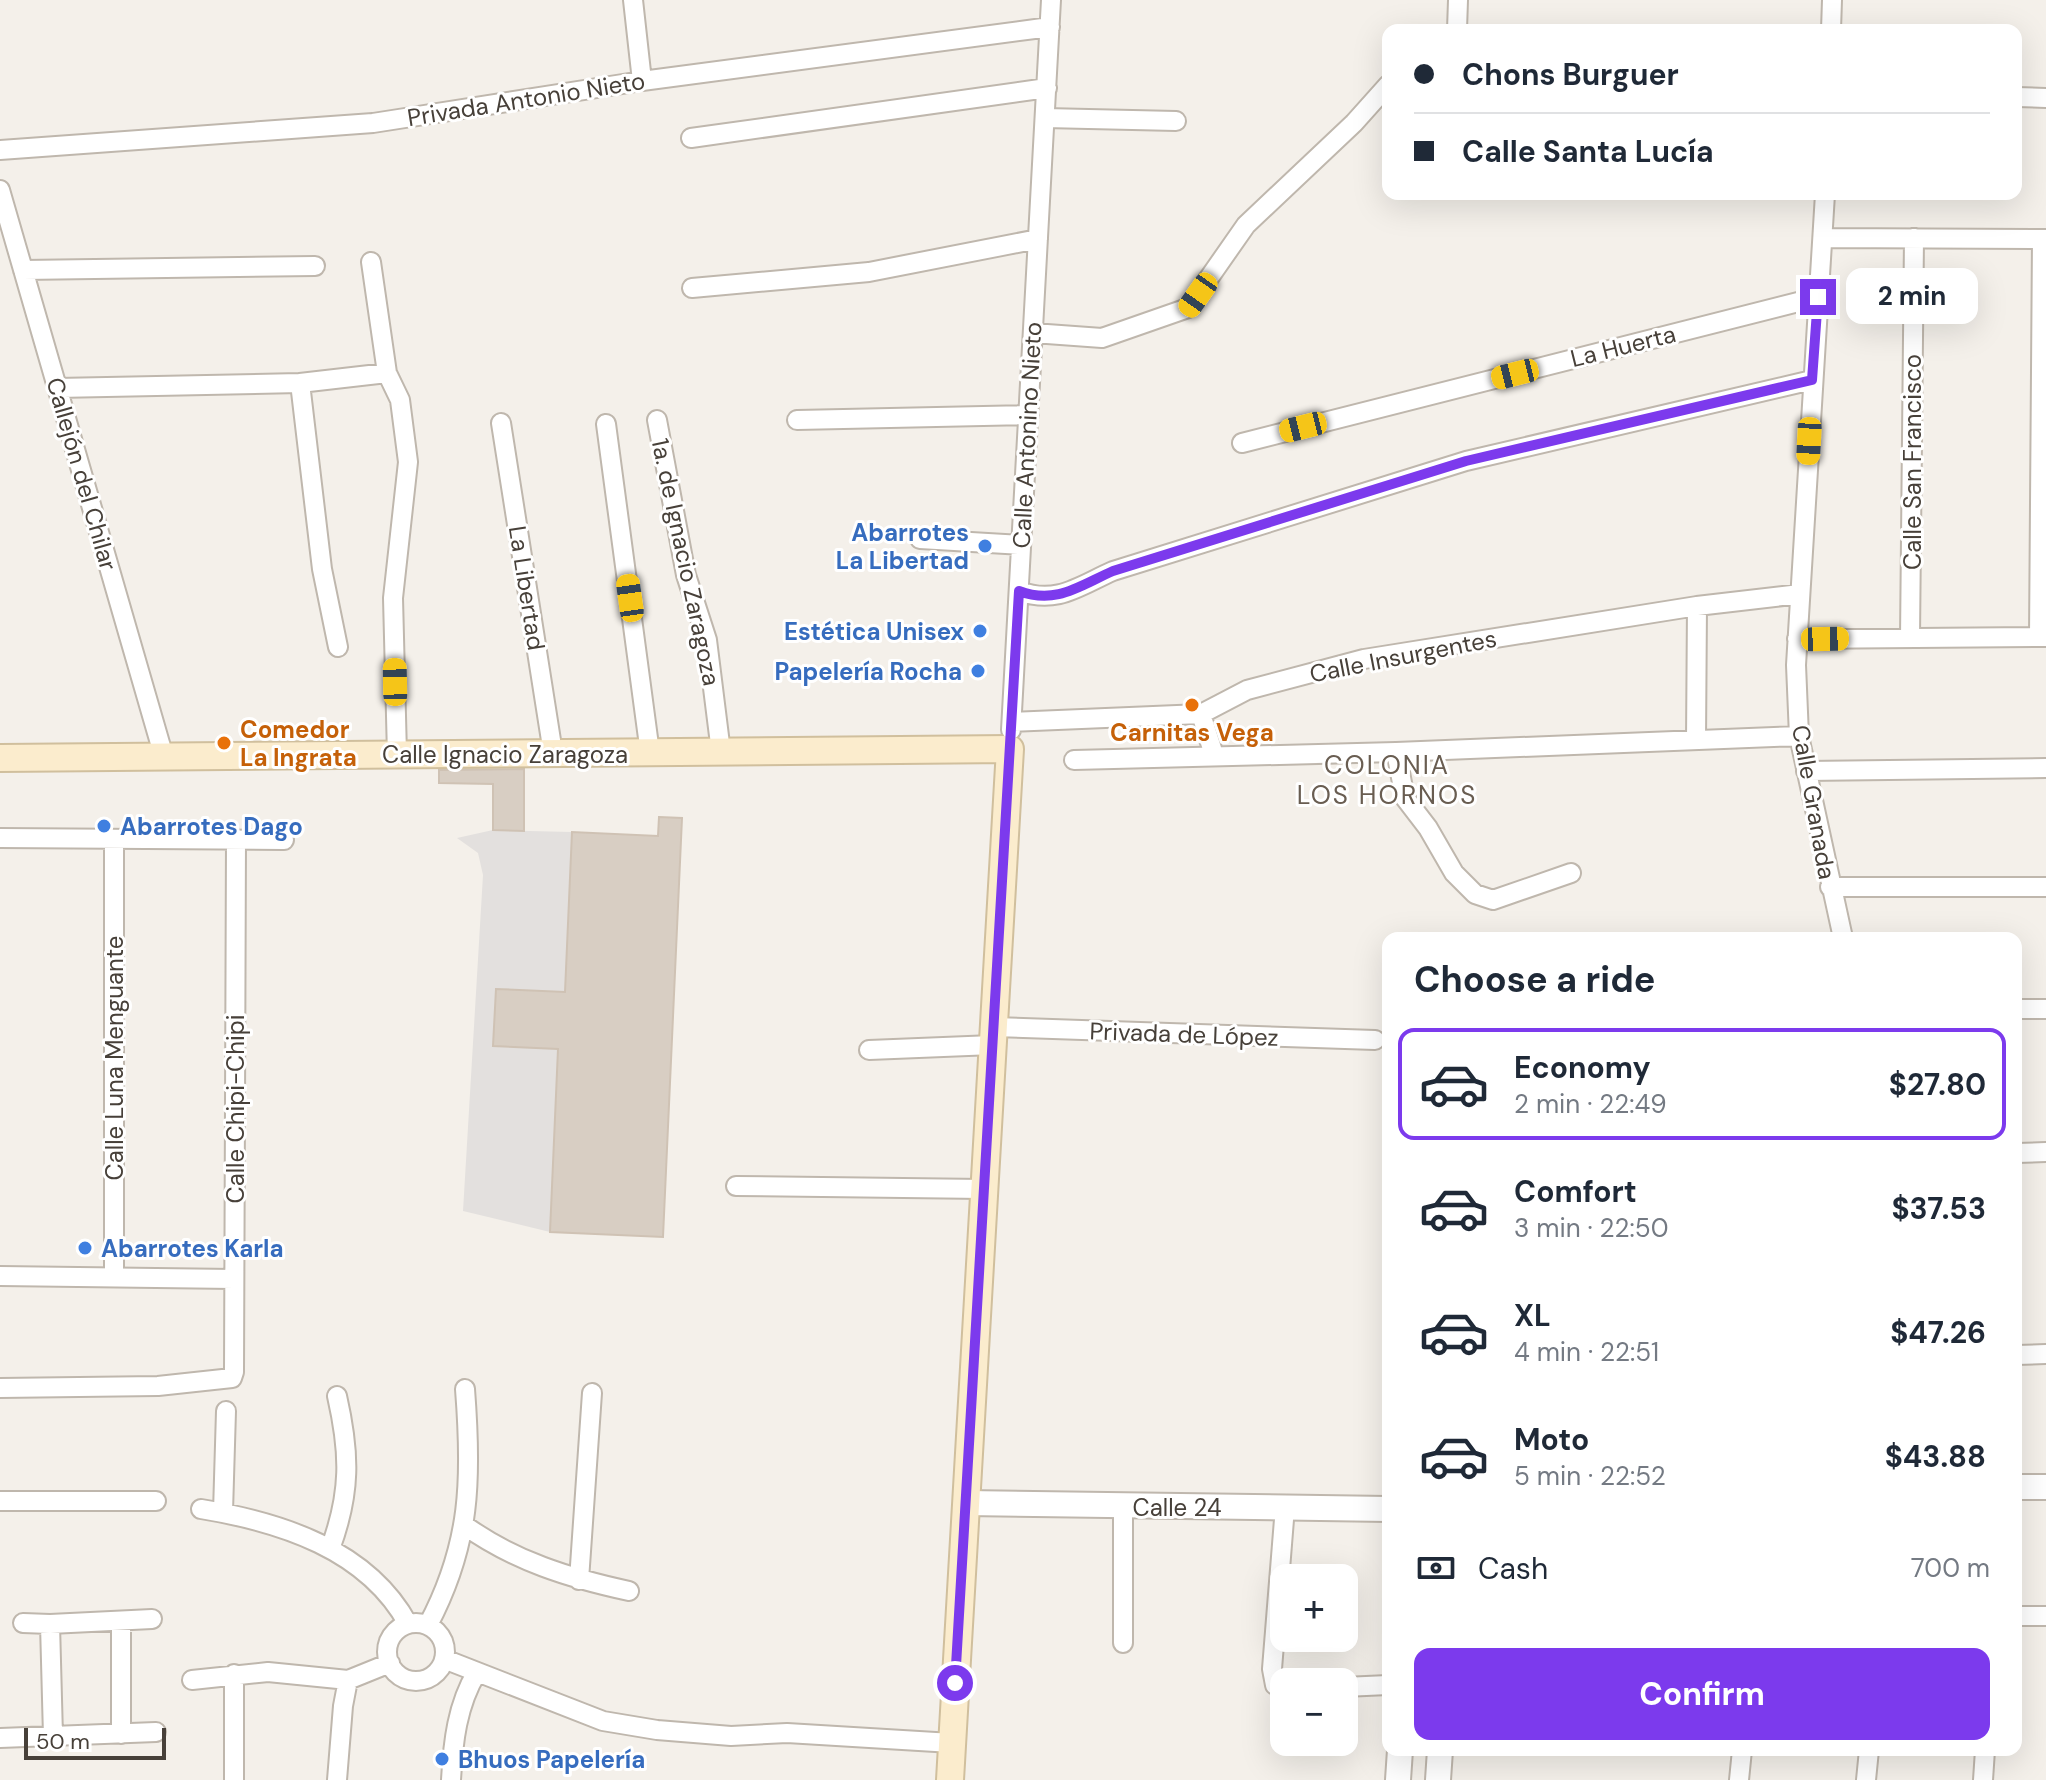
<!DOCTYPE html>
<meta charset="utf-8">
<style>
:root{--surface:#fff;--page:#f2f2f3;--text:#1f2937;--muted:#747a83;--line:#e0e1e3;--accent:#7c3aed}
body{margin:0;font-family:"DM Sans",sans-serif;background:var(--page);color:var(--text);height:100vh;display:flex;flex-direction:column;font-size:30px;white-space:nowrap}
*{box-sizing:border-box;margin:0}
p{font-size:26px;color:var(--muted)}
.icon{flex:none;width:44px;height:44px;fill:none;stroke:currentColor;stroke-width:2;stroke-linecap:round;stroke-linejoin:round}
.map{position:relative;flex:1;overflow:hidden}
.sheet{position:absolute;left:1382px;top:932px;width:640px;height:824px;display:flex;flex-direction:column;background:var(--surface);border-radius:16px;box-shadow:0 8px 32px #0002}
.sheet>*{flex:none}
.banner{position:absolute;left:1382px;top:24px;width:640px;height:176px;border-radius:16px;box-shadow:0 8px 32px #0002;display:grid;align-content:center;height:176px;padding:0 32px;background:var(--surface)}
.tools{position:absolute;left:1270px;top:1564px;display:grid;gap:16px}
.tools a{display:grid;place-items:center;width:88px;height:88px;border-radius:16px;background:var(--surface);box-shadow:0 8px 32px #0002;font-size:40px}
.scale{position:absolute;left:24px;bottom:20px;width:142px;box-sizing:border-box;padding-left:8px;border:4px solid #474039;border-top:0;font-size:22px;line-height:28px;white-space:nowrap;color:#474039;-webkit-text-stroke:6px #fff;paint-order:stroke}
.end{position:absolute;width:36px;height:36px;margin:-18px;border:10px solid #7c3aed;background:#fff;box-shadow:0 0 0 4px #fff}
.from{border-radius:50%}
.bubble{position:absolute;height:56px;border-radius:16px;background:var(--surface);box-shadow:0 8px 32px #0002;font-size:26px;font-weight:700;line-height:56px;text-align:center}
.car{position:absolute;width:24px;height:48px;margin:-24px -12px;border-radius:10px;box-shadow:0 0 6px 2px #0007;background:linear-gradient(#f5c518 24%,#345 0 40%,#f5c518 0 76%,#345 0 86%,#f5c518 0)}
.banner b{display:flex;align-items:center;gap:28px;height:76px;font-size:30px}
.banner b+b{border-top:2px solid var(--line)}
.banner i{width:20px;height:20px;background:var(--text)}
ul{padding:0;list-style:none}
li{display:flex;align-items:center;gap:24px;height:112px;margin:0 16px 12px;padding:0 16px;border:4px solid transparent;border-radius:16px}
li div{flex:1}
li b{display:block;font-size:30px}
li em{font-style:normal;font-weight:700}
li.active{border-color:var(--accent)}
li>.icon{width:72px;height:72px;stroke-width:1.5}
h2{padding:0 32px;font-size:36px;line-height:96px}
.pay{display:flex;align-items:center;gap:20px;height:88px;padding:0 32px;font-size:30px}
.pay p{margin-inline-start:auto}
.action{display:flex;gap:16px;margin-top:auto;padding:16px 32px}
.action a{flex:1;height:92px;border-radius:16px;background:var(--accent);color:#fff;font-size:32px;font-weight:700;line-height:92px;text-align:center}
.map>svg:first-child{display:block}
.parking{fill:#e3e0de}
.building{fill:#d8cec3;stroke:#cfc2b4;stroke-width:2}
.lines{fill:none;stroke-linecap:round;stroke-linejoin:round}
.minor-casing{stroke:#bfb7ad;stroke-width:22}
.tertiary-casing{stroke:#bfb7ad;stroke-width:28}
.secondary-casing{stroke:#d0bf9d;stroke-width:30}
.minor{stroke:#fff;stroke-width:18}
.tertiary{stroke:#fff;stroke-width:24}
.secondary{stroke:#fbeccd;stroke-width:26}
.route{stroke:#7c3aed;stroke-width:10}
.shop-dot{fill:#3f7fe0;stroke:#fff;stroke-width:3}
.food-dot{fill:#e8710a;stroke:#fff;stroke-width:3}
.labels{text-anchor:middle;dominant-baseline:central;stroke-width:6;stroke-linejoin:round;paint-order:stroke}
.street-label{font-size:24px;fill:#474039;stroke:#fff}
.shop-label{font-size:24px;font-weight:bold;fill:#366cbe;stroke:#fff;text-anchor:end}
.food-label{font-size:24px;font-weight:bold;fill:#c56008;stroke:#fff;text-anchor:start}
.neighbourhood-label{font-size:26px;letter-spacing:2px;fill:#695d51;stroke:#fff}
</style>
<div class="map">
<svg width="2046" height="1780" viewBox="0 0 2046 1780">
<rect width="100%" height="100%" fill="#f4f0ea"/>
<path class="parking" d="M 493,830 L 572,832 L 565,992 L 496,990 L 493,1046 L 558,1049 L 550,1232 L 463,1211 L 483,875 L 478,853 L 457,838 Z"/>
<path class="building" d="M 524,769 L 524,831 L 493,830 L 493,784 L 439,783 L 439,770 Z
M 659,817 L 682,818 L 663,1237 L 550,1232 L 558,1049 L 493,1046 L 496,989 L 565,992 L 572,832 L 658,836 Z"/>
<g class="lines">
<defs>
<path id="minor" d="M 633,0 L 642,81
M 1457,30 L 1458,0
M 1831,30 L 1832,0
M 2016,97 L 2046,98
M 1045,118 L 1176,121
M 691,138 L 1047,88
M 0,150 L 373,123 L 642,81 L 1050,27
M 0,190 L 164,757
M 1825,194 L 1796,665 L 1799,736 L 1843,938
M 1823,238 L 2046,239
M 371,262 L 387,373 L 400,400 L 408,462 L 393,598 L 397,755
M 23,270 L 315,266
M 692,288 L 869,272 L 1038,239
M 1033,333 L 1102,338 L 1188,308 L 1246,225 L 1354,123 L 1388,85
M 300,383 L 322,569 L 338,647
M 57,388 L 300,383 L 387,373
M 657,420 L 686,575 L 707,640 L 721,752
M 797,420 L 1029,415
M 501,423 L 553,753
M 606,424 L 650,753
M 1242,443 L 1818,297
M 920,539 L 1021,545
M 1019,591 C 1057,605 1079,586 1113,571 L 1466,461 L 1812,380
M 2039,637 L 2042,239
M 1910,638 L 1914,238
M 1797,639 L 2046,637
M 1201,714 L 1214,755
M 1012,722 L 1201,714 L 1247,690 L 1364,659 L 1697,606 L 1800,594
M 1011,730 L 1051,0
M 1696,740 L 1697,606
M 1396,752 L 1405,798 L 1428,828 L 1454,873 L 1475,894 L 1493,900 L 1571,873
M 1074,760 L 1396,752 L 1799,736
M 1806,771 L 2046,768
M 0,838 L 284,840
M 1830,887 L 2046,887
M 2016,1009 L 2046,1009
M 994,1027 L 1375,1040
M 869,1050 L 993,1045
M 2016,1153 L 2046,1152
M 736,1186 L 984,1189
M 0,1276 L 234,1279
M 114,1277 L 114,839
M 2016,1355 L 2046,1354
M 0,1388 L 158,1386 L 232,1378 L 234,1372 L 236,840
M 0,1501 L 156,1501
M 1123,1507 L 1123,1643
M 201,1509 C 280,1522 367,1549 408,1624
M 223,1512 L 226,1411
M 464,1525 C 514,1561 569,1578 629,1591
M 330,1549 C 351,1493 350,1453 337,1396
M 579,1580 L 592,1393
M 2016,1616 L 2046,1616
M 121,1621 L 121,1734
M 23,1623 L 50,1624 L 152,1619
M387 1652a29 29 0 1 1 58 0a29 29 0 1 1-58 0Z
M 50,1624 L 53,1736
M 428,1625 C 471,1544 472,1479 465,1389
M 444,1659 L 603,1721 L 657,1730 L 731,1736 L 787,1733 L 952,1743
M 234,1674 L 234,1780
M 192,1680 L 268,1672 L 348,1680 L 390,1663
M 1344,1687 L 1388,1685
M 1284,1688 L 1275,1685 L 1272,1669 L 1285,1507
M 0,1738 L 156,1732
M 337,1780 L 343,1706 L 348,1680
M 451,1780 C 453,1742 457,1705 477,1672
M 1739,1780 L 1742,1750
M 1866,1780 L 1869,1750
M 1983,1780 L 1985,1750"/>
<path id="tertiary" d="M 2016,1487 L 2046,1487
M 966,1503 L 1388,1509
M 1398,1780 L 1400,1750
M 1438,1780 L 1440,1750"/>
<path id="secondary" d="M 0,758 L 1010,749 L 950,1780"/>
</defs>
<use href="#minor" class="minor-casing"/>
<use href="#tertiary" class="tertiary-casing"/>
<use href="#secondary" class="secondary-casing"/>
<use href="#minor" class="minor"/>
<use href="#tertiary" class="tertiary"/>
<use href="#secondary" class="secondary"/>
</g>
<g class="lines">
<path class="route" d="M 955,1683 L 1019,591 C 1056,605 1079,586 1113,571 L 1466,461 L 1812,380 L 1818,297"/>
</g>
<g class="shop-dot">
<circle cx="985" cy="546" r="8"/>
<circle cx="980" cy="631" r="8"/>
<circle cx="978" cy="671" r="8"/>
<circle cx="104" cy="826" r="8"/>
<circle cx="85" cy="1248" r="8"/>
<circle cx="442" cy="1759" r="8"/>
</g>
<g class="food-dot">
<circle cx="1192" cy="705" r="8"/>
<circle cx="224" cy="743" r="8"/>
</g>
<g class="labels">
<g class="street-label">
<text transform="translate(526 99) rotate(-9)">Privada Antonio Nieto</text>
<text transform="translate(1623 346) rotate(-14)">La Huerta</text>
<text transform="translate(1027 435) rotate(-87)">Calle Antonino Nieto</text>
<text transform="translate(1912 462) rotate(-90)">Calle San Francisco</text>
<text transform="translate(82 474) rotate(74)">Callejón del Chilar</text>
<text transform="translate(686 562) rotate(78)">1a. de Ignacio Zaragoza</text>
<text transform="translate(527 588) rotate(81)">La Libertad</text>
<text transform="translate(1403 656) rotate(-11)">Calle Insurgentes</text>
<text x="505" y="754">Calle Ignacio Zaragoza</text>
<text transform="translate(1814 802) rotate(80)">Calle Granada</text>
<text transform="translate(1184 1034) rotate(2)">Privada de López</text>
<text transform="translate(114 1058) rotate(-90)">Calle Luna Menguante</text>
<text transform="translate(235 1109) rotate(-90)">Calle Chipi-Chipi</text>
<text x="1177" y="1507">Calle 24</text>
</g>
<g class="shop-label">
<text x="969" y="532">Abarrotes<tspan x="969" dy="28">La Libertad</tspan></text>
<text x="964" y="631">Estética Unisex</text>
<text x="962" y="671">Papelería Rocha</text>
<text x="120" y="826" text-anchor="start">Abarrotes Dago</text>
<text x="101" y="1248" text-anchor="start">Abarrotes Karla</text>
<text x="458" y="1759" text-anchor="start">Bhuos Papelería</text>
</g>
<g class="food-label">
<text x="240" y="729">Comedor<tspan x="240" dy="28">La Ingrata</tspan></text>
<text x="1192" y="732" text-anchor="middle">Carnitas Vega</text>
</g>
<g class="neighbourhood-label">
<text x="1387" y="765">COLONIA<tspan x="1387" dy="30">LOS HORNOS</tspan></text>
</g>
</g>
</svg>
<div class="tools">
<a>+</a>
<a>−</a>
</div>
<div class="scale">50 m</div>
<i class="end from" style="left:955px;top:1683px"></i>
<i class="end" style="left:1818px;top:297px"></i>
<div class="bubble" style="left:1846px;top:268px;width:132px">2 min</div>
<i class="car" style="left:1198px;top:295px;rotate:215deg"></i>
<i class="car" style="left:1515px;top:374px;rotate:256deg"></i>
<i class="car" style="left:1303px;top:427px;rotate:256deg"></i>
<i class="car" style="left:1809px;top:441px;rotate:183deg"></i>
<i class="car" style="left:630px;top:598px;rotate:352deg"></i>
<i class="car" style="left:1825px;top:639px;rotate:89deg"></i>
<i class="car" style="left:395px;top:682px;rotate:359deg"></i>
<div class="banner">
<b><i class="from"></i>Chons Burguer</b>
<b><i></i>Calle Santa Lucía</b>
</div>
<section class="sheet">
<h2>Choose a ride</h2>
<ul>
<li class="active"><svg class="icon" aria-label="car" viewBox="0 0 24 24"><path d="M5 17H2v-5l4-1 3-4h7l3 4 3 1v5h-3M9 17h6M6 11h13"/><circle cx="7" cy="17" r="2"/><circle cx="17" cy="17" r="2"/></svg><div><b>Economy</b><p>2 min · 22:49</p></div><em>$27.80</em></li>
<li><svg class="icon" aria-label="car" viewBox="0 0 24 24"><path d="M5 17H2v-5l4-1 3-4h7l3 4 3 1v5h-3M9 17h6M6 11h13"/><circle cx="7" cy="17" r="2"/><circle cx="17" cy="17" r="2"/></svg><div><b>Comfort</b><p>3 min · 22:50</p></div><em>$37.53</em></li>
<li><svg class="icon" aria-label="car" viewBox="0 0 24 24"><path d="M5 17H2v-5l4-1 3-4h7l3 4 3 1v5h-3M9 17h6M6 11h13"/><circle cx="7" cy="17" r="2"/><circle cx="17" cy="17" r="2"/></svg><div><b>XL</b><p>4 min · 22:51</p></div><em>$47.26</em></li>
<li><svg class="icon" aria-label="car" viewBox="0 0 24 24"><path d="M5 17H2v-5l4-1 3-4h7l3 4 3 1v5h-3M9 17h6M6 11h13"/><circle cx="7" cy="17" r="2"/><circle cx="17" cy="17" r="2"/></svg><div><b>Moto</b><p>5 min · 22:52</p></div><em>$43.88</em></li>
</ul>
<div class="pay"><svg class="icon" aria-label="cash" viewBox="0 0 24 24"><path d="M3 7h18v10H3z"/><circle cx="12" cy="12" r="2"/></svg>Cash<p>700 m</p></div>
<div class="action"><a>Confirm</a></div>
</section>
</div>
